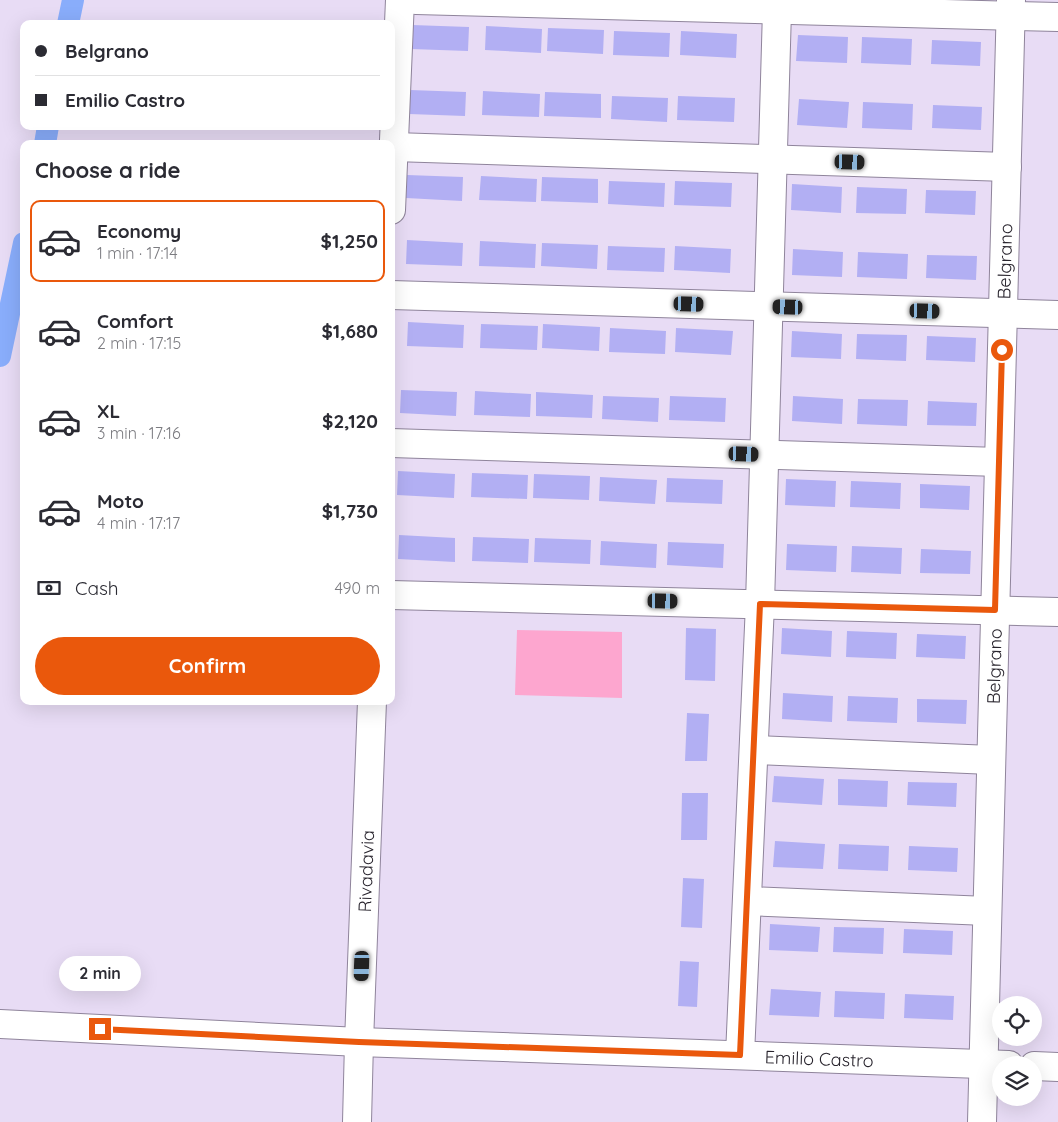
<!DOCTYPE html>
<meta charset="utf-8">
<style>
:root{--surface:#fff;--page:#f2f2f3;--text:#2b2b33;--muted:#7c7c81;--line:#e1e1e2;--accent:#ea580c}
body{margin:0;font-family:Quicksand,sans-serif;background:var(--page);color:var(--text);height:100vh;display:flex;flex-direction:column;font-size:19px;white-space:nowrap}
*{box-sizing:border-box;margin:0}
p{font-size:16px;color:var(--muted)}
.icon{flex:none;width:28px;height:28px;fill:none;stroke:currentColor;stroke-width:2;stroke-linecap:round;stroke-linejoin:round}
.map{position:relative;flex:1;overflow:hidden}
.details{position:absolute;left:20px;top:140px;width:375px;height:565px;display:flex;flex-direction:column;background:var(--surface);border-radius:10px;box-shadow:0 5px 20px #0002}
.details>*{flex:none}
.guide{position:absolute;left:20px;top:20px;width:375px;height:110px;border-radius:10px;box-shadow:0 5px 20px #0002;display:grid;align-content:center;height:110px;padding:0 15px;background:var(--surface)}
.fabs{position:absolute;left:992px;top:996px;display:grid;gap:10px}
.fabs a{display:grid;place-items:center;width:50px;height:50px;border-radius:50%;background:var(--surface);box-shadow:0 5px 20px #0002;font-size:25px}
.end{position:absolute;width:22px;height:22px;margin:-11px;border:6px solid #ea580c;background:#fff;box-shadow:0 0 0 2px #fff}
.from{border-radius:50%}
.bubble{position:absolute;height:35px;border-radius:18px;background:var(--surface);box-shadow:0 5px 20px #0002;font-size:16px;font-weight:700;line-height:35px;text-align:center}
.car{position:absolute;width:15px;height:30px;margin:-15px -8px;border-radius:6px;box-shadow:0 0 4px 1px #0007;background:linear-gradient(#222 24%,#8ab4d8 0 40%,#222 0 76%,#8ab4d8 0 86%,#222 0)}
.guide b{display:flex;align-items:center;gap:18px;height:48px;font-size:19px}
.guide b+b{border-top:1px solid var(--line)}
.guide i{width:12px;height:12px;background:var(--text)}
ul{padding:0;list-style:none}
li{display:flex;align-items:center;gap:15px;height:82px;margin:0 10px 8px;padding:0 5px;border:2px solid transparent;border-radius:10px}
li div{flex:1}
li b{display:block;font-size:19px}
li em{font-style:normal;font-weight:700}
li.current{border-color:var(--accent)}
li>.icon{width:45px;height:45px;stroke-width:1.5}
h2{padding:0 15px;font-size:22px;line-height:60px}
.pay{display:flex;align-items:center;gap:12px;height:55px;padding:0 15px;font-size:19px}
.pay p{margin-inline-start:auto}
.button{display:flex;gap:10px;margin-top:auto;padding:10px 15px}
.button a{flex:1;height:58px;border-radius:30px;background:var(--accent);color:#fff;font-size:20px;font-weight:700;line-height:58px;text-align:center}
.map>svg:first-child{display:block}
.garden{fill:#fda6cf}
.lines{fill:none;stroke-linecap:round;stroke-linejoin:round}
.canal{stroke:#89adfb;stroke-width:22}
.building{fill:#b2aff3}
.minor-casing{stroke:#8f849b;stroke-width:30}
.minor{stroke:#fff;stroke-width:28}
.route{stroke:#ea580c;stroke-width:6}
.labels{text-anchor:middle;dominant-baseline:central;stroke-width:4.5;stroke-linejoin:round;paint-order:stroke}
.street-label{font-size:18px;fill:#28242d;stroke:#e8dcf5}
</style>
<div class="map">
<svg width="1058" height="1122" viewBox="0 0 1058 1122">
<rect width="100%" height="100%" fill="#e8dcf5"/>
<path class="garden" d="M 517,630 L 622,632 L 622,698 L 515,695 Z"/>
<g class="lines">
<path class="canal" d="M 68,24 L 73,0
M 45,144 L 48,126
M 0,356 L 24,243"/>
</g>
<path class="building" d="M 412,25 L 469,27 L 468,51 L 411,49 Z
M 486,26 L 542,29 L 541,53 L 485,50 Z
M 548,28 L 604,30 L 603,54 L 547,51 Z
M 614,31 L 670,33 L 669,57 L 613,55 Z
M 681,31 L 737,34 L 736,58 L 680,55 Z
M 798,35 L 848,37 L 847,63 L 796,61 Z
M 862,37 L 912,39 L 911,65 L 861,63 Z
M 932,40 L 981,42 L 980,66 L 931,64 Z
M 410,90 L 466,92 L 465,116 L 409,114 Z
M 483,91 L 540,94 L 539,117 L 482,115 Z
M 545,92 L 601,94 L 601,118 L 544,116 Z
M 612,96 L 668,98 L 667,122 L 611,119 Z
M 678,96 L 735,98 L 734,122 L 677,120 Z
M 799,99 L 849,102 L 847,128 L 797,125 Z
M 863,102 L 913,104 L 912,130 L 862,128 Z
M 933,105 L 982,107 L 981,130 L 932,128 Z
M 407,175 L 463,177 L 462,201 L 406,198 Z
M 481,176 L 537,179 L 536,202 L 479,200 Z
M 542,177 L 598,179 L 598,203 L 541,201 Z
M 609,181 L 665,183 L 664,207 L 608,204 Z
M 675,181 L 732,183 L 731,207 L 674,205 Z
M 792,184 L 842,187 L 841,213 L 791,210 Z
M 857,187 L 907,189 L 906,214 L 856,213 Z
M 926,190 L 976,191 L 975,215 L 925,213 Z
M 407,240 L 463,243 L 462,266 L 406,264 Z
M 480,241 L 536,244 L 535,268 L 479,266 Z
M 542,243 L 598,245 L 597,269 L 541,266 Z
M 608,246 L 665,248 L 664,272 L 607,270 Z
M 675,246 L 731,249 L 730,273 L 674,270 Z
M 793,249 L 843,252 L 842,277 L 792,275 Z
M 858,252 L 908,254 L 907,279 L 857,277 Z
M 927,255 L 977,256 L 976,280 L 926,278 Z
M 408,322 L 464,325 L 463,348 L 407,346 Z
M 481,324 L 538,326 L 537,350 L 480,348 Z
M 543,324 L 600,327 L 599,351 L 542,348 Z
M 610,328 L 666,331 L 665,354 L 609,352 Z
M 676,328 L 733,331 L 731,355 L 675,352 Z
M 792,331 L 842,334 L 841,359 L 791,357 Z
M 857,334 L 907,335 L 906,361 L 856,359 Z
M 927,336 L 976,338 L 975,362 L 926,360 Z
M 401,390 L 457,392 L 456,416 L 400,413 Z
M 475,391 L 531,394 L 530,417 L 474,415 Z
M 536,392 L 593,395 L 592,418 L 536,416 Z
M 603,396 L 659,398 L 658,422 L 602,419 Z
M 670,396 L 726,398 L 725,422 L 669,420 Z
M 793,396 L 843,399 L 842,424 L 792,421 Z
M 858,399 L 908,400 L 907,426 L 857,424 Z
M 928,401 L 977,403 L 976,426 L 927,425 Z
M 398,471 L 455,474 L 454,498 L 397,495 Z
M 472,473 L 528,475 L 527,499 L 471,497 Z
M 534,474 L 590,476 L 589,500 L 533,498 Z
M 600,477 L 657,480 L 655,504 L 599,501 Z
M 667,478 L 723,480 L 722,504 L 666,502 Z
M 786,479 L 836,481 L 835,507 L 785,505 Z
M 851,481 L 901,483 L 900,509 L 850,507 Z
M 920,484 L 970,486 L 969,510 L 920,508 Z
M 399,535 L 455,538 L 455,562 L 398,559 Z
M 473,537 L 529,539 L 528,563 L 472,561 Z
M 535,538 L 591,540 L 590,564 L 534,562 Z
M 601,541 L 657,544 L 656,568 L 600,565 Z
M 668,542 L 724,544 L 723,568 L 667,565 Z
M 787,544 L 837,546 L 836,572 L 786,570 Z
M 852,546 L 902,548 L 901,574 L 851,572 Z
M 921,549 L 971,551 L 970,574 L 920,573 Z
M 686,628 L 716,629 L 715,681 L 685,680 Z
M 782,628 L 832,631 L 831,657 L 781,654 Z
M 847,631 L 897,633 L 896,659 L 846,657 Z
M 917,634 L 966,636 L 965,659 L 916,657 Z
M 783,693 L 833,696 L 832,722 L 782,719 Z
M 848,696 L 898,698 L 897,723 L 847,721 Z
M 917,699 L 967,700 L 966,724 L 917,722 Z
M 687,713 L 709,714 L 707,761 L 685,761 Z
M 774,776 L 824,779 L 822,805 L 772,802 Z
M 838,779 L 888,781 L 887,807 L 838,805 Z
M 908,782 L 957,783 L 956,807 L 907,805 Z
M 682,793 L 708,793 L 707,840 L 681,840 Z
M 775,841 L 825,844 L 823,869 L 773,867 Z
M 839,844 L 889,846 L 888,871 L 838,869 Z
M 909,846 L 958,848 L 957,872 L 908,870 Z
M 683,878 L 704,879 L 702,928 L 681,927 Z
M 770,924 L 820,927 L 818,952 L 769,950 Z
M 834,927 L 884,928 L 883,954 L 833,952 Z
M 904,929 L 953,931 L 952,955 L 903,953 Z
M 680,961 L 699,962 L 697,1007 L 678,1006 Z
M 771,989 L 821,992 L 819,1017 L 769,1015 Z
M 835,991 L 885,993 L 884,1019 L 834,1017 Z
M 905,994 L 954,996 L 953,1020 L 904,1018 Z"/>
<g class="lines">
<defs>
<g id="minor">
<path d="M 416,0 L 1058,17"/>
<path d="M 394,147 L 1007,167"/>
<path d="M 391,210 L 400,0"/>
<path d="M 391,295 L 1058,315"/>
<path d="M 391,443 L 999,462"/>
<path d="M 391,595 L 1058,612"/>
<path d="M 754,750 L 991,760"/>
<path d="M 747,901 L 987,911"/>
<path id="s1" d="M 0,1024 L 359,1042 L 1009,1065"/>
<path d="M 740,1055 L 760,604 L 777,10"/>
<path d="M 1034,1066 L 1058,1067"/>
<path id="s2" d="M 357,1122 L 359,1042 L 372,701"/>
<path id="s3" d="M 982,1122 L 1011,0"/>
</g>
</defs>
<use href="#minor" class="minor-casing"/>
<use href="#minor" class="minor"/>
</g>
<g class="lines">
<path class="route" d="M 100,1029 L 359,1042 L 740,1055 L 760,604 L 995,610 L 1002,350"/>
</g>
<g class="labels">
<g class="street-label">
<text stroke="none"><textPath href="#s3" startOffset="861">Belgrano</textPath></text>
<text stroke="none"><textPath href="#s3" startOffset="456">Belgrano</textPath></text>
<text stroke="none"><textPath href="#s2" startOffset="251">Rivadavia</textPath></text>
<text stroke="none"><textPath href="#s1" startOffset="820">Emilio Castro</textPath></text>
</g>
</g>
</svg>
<div class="fabs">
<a><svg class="icon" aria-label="locate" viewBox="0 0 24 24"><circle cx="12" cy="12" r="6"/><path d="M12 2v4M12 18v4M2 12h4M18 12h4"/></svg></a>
<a><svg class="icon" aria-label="layers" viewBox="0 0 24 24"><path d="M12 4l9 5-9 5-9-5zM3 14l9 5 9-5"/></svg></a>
</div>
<i class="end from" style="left:1002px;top:350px"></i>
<i class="end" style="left:100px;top:1029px"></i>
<div class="bubble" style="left:59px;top:956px;width:82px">2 min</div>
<i class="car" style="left:850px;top:162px;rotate:92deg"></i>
<i class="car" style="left:689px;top:304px;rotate:92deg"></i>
<i class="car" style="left:788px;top:307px;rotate:272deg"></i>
<i class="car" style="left:925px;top:311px;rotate:92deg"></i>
<i class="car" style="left:744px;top:454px;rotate:92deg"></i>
<i class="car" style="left:663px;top:601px;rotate:91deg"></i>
<i class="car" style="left:362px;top:966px;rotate:182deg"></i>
<div class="guide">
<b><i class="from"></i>Belgrano</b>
<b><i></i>Emilio Castro</b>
</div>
<section class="details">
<h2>Choose a ride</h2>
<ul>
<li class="current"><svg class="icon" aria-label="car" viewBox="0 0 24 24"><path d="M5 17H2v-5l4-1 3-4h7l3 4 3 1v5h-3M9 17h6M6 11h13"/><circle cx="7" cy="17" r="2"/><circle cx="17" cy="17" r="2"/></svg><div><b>Economy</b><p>1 min · 17:14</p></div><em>$1,250</em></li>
<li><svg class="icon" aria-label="car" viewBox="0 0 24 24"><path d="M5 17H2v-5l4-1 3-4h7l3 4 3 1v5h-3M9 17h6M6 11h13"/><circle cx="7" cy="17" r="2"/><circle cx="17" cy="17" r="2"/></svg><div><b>Comfort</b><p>2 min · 17:15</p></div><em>$1,680</em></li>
<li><svg class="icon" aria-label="car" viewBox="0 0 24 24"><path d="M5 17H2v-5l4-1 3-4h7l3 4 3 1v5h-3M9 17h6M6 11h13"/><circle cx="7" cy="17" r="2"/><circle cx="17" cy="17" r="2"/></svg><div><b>XL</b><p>3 min · 17:16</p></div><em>$2,120</em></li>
<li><svg class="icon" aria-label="car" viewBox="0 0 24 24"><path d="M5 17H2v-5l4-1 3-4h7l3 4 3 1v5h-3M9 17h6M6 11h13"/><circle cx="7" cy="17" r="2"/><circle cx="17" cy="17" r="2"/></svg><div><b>Moto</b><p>4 min · 17:17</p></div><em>$1,730</em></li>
</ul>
<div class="pay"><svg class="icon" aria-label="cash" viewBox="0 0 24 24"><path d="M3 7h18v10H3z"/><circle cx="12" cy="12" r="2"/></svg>Cash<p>490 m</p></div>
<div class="button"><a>Confirm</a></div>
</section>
</div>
